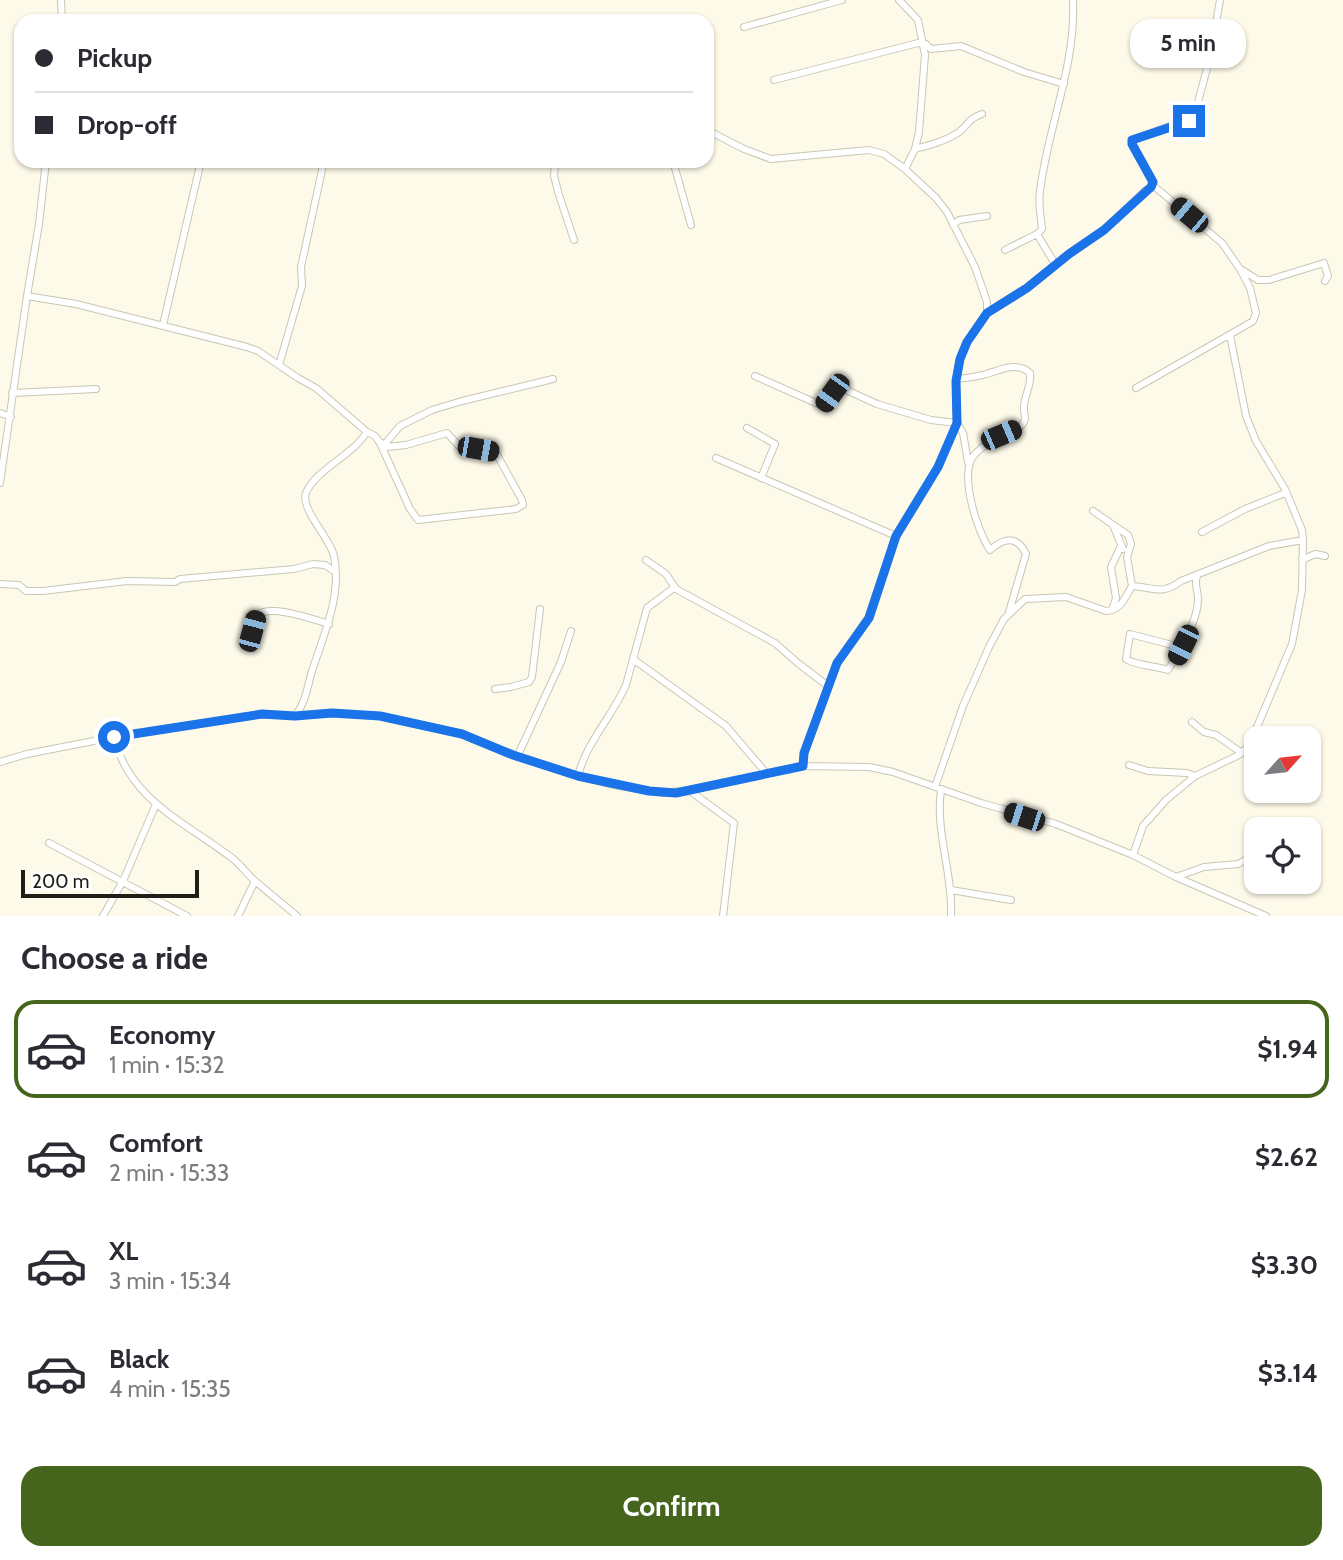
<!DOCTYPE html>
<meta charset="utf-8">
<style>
:root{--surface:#fff;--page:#f7f7f7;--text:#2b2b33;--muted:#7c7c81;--line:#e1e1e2;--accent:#45651c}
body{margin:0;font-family:Cabin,sans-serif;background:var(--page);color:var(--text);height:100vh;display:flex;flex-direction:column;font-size:26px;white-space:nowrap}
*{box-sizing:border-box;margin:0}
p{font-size:23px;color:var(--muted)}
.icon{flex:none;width:38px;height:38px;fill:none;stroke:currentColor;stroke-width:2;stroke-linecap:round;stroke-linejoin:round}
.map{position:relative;height:916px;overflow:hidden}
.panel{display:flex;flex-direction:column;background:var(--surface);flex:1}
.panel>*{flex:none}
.guide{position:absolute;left:14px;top:14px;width:700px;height:154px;border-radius:21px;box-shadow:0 2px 5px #0004;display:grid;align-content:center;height:154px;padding:0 21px;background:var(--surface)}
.needle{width:46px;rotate:63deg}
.tools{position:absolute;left:1244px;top:726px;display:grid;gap:14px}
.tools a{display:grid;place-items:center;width:77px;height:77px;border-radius:14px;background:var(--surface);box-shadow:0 2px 5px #0004;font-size:35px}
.scale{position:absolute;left:21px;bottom:18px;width:178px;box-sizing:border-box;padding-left:7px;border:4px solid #1f1e17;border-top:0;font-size:19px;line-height:24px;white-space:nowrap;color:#1f1e17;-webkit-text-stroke:5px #fff;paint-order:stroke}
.end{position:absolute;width:32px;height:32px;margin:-16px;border:9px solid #1a73e8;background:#fff;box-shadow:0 0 0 4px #fff}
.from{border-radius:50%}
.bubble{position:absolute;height:49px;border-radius:21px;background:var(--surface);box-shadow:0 2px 5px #0004;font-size:23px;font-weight:700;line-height:49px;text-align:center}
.car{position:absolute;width:21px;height:42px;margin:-21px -10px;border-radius:9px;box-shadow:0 0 5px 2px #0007;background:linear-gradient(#222 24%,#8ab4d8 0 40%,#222 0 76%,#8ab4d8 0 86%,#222 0)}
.guide b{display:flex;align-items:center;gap:24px;height:66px;font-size:26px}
.guide b+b{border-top:2px solid var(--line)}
.guide i{width:18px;height:18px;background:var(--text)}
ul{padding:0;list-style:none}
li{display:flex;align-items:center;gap:21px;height:98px;margin:0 14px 10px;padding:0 7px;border:4px solid transparent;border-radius:21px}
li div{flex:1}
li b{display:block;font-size:26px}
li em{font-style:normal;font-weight:700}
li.selected{border-color:var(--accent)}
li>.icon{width:63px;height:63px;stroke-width:1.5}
h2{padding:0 21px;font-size:32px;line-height:84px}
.primary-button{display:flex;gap:14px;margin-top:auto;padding:14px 21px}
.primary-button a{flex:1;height:80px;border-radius:21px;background:var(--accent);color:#fff;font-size:28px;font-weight:700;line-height:80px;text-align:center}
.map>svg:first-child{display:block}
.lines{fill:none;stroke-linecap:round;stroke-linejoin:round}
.minor-casing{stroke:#c8c6b5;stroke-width:8}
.minor{stroke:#fff;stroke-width:6}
.route{stroke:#1a73e8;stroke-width:9}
</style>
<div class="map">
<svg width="1343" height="916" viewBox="0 0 1343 916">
<rect width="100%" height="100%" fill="#fdfae9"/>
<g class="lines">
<defs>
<path id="minor" d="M 61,0 L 62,21
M 899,0 L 918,20 L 925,55 L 919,132 L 915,149 L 905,169
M 744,27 L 842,0
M 774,80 L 918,43 L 926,44 L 931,49 L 961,46 L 1024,72 L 1064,84
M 707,130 L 744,149 L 771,159 L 869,150 L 884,154 L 905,169 L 936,198 L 947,212 L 975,267 L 987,302 L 987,313 L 967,342 L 960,359 L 956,381 L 957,423 L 938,467 L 896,536 L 868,618 L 837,663 L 804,753 L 803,766
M 915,149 C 930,145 946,141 959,132 C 970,124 966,120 982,114
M 559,161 L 555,164 L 554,176 L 559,195 L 574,240
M 673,161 L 691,225
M 1151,187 L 1153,182 L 1132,144 L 1132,140 L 1194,117 L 1210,57 L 1220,0
M 953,225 L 959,220 L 987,216
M 1005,250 L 1037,234
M 1055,264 L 1037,234 L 1042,229 C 1041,217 1038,203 1040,191 C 1048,126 1076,66 1073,0
M 1242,270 L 1258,280 L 1269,280 L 1324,263 L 1328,276 L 1325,281
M 27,296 L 39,224 L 46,161
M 987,313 L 1026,288 L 1069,254 L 1104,230 L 1146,190 L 1155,187 L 1222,243 L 1240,269 L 1250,288 L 1256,313 L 1253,321 L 1243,327 L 1136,388
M 163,325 L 201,161
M 279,365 L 302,286 L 301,267 L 324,161
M 755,376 L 816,403 L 824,404 L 836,388 L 840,387 L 877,404 L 931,420 L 957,423 L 963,433 L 968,462
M 957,379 C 966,378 976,377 986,374 C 1001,370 1016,361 1030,373 C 1032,386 1023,397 1024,409 C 1024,416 1027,419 1022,425 C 1017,430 1009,432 1003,434 C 993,439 983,446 976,453 C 957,470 977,531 990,550 C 1004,538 1017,535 1026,554 L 1009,612
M 12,393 L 96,389
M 0,413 L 11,417
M 747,428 L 775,444 L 761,478
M 367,432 L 375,436 L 380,443 L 410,509 L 418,520 L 516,509 L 523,505 L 522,500 L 496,453 L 459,446 L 447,433 L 406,445 L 386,447 L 379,441
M 384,445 L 400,426 L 432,410 L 462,401 L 553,379
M 716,458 L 896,536
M 0,483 L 27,296 L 76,304 L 247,347 L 258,351 L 298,378 L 316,388 L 367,432 C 352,456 315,470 306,493 C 300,509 330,538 334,556 C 342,595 324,634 312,671 C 307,688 306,702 295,716
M 1093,511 L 1128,535 L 1131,544 L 1127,557 L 1132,586
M 1113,525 L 1123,549
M 1202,532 L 1245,509 L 1285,493
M 646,560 L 666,574 L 676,589 L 775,643 L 799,664 L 828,686
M 1302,560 L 1315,554 L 1325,556
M 0,584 L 19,585 L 26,591 L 43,591 L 127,581 L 175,582 L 180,579 L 294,569 L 313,564 L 325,565 L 334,571
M 1112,610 L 1116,598 L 1111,567 L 1121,546
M 252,631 L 257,615 C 271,604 312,619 329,624
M 1183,645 L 1168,670 C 1156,666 1134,665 1126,659 L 1130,634 L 1176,646 L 1183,645 L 1183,644 C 1190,631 1198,614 1198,599 C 1198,590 1194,585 1197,576
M 633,659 L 726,726 L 767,774
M 495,689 L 511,687 L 529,682 L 532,677 L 540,609
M 1192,722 L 1204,732 L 1216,735 L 1242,753
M 114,737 C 129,800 185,822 232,858 C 241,865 247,874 255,881 C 269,893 283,904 297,916
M 517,757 L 561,662 L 571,631
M 0,762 L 27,754 L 114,737 L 262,714 L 295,716 L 332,713 L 380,716 L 462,734 L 513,755 L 581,777 L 614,785 L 663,793 L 690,790 L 803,766 L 869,767 L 893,772 L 981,803 L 1056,824 L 1133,855 L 1176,877 L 1266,916
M 1129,765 L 1148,771 L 1187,773 L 1195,776
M 578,776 C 587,741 612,717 626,685 L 647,608 L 675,587
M 935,787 L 963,706 L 989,647 L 1004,619 L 1025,599 L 1066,597 L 1106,611 C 1122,610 1125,597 1132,586 C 1153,587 1161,596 1181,581 L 1269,546 L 1303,540
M 941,790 C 935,832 953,873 951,916
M 690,791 L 734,823 L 723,916
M 49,843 L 187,916
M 1133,855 L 1143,826 L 1166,800 L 1195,776 L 1239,755 L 1249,746 L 1292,644 L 1302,590 L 1303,540 L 1302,530 L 1285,489 L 1256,441 L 1246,416 L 1230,335
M 1176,877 L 1204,867 L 1238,864 L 1256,854
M 951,890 L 1011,900
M 103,916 L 123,881 L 156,804
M 238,916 L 255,881"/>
</defs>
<use href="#minor" class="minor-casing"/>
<use href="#minor" class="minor"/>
</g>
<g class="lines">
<path class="route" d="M 114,737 L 262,714 L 295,716 L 332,713 L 380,716 L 462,734 L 513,755 L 578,776 L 649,791 L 676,793 L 803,766 L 804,753 L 837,663 L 869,618 L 896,536 L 938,467 L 957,423 L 956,381 L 960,359 L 967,342 L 987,313 L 1027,288 L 1069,254 L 1104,230 L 1151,187 L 1153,182 L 1132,144 L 1132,140 L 1189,121"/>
</g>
</svg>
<div class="tools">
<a><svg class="needle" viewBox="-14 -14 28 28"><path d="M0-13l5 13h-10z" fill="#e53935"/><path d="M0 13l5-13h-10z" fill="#7c7c81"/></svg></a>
<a><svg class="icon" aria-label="locate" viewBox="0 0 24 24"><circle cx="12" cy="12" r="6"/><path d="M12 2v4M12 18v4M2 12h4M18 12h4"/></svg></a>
</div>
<div class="scale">200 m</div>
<i class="end from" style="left:114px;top:737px"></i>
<i class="end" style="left:1189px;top:121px"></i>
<div class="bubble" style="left:1130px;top:19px;width:116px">5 min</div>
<i class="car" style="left:1189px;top:215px;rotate:310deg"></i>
<i class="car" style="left:832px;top:393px;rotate:216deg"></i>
<i class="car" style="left:1001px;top:435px;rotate:67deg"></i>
<i class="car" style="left:478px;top:449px;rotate:100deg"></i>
<i class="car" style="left:252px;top:631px;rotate:15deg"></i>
<i class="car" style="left:1183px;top:645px;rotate:206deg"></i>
<i class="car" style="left:1024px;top:817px;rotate:288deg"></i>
<div class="guide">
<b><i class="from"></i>Pickup</b>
<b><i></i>Drop-off</b>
</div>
</div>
<section class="panel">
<h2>Choose a ride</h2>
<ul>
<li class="selected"><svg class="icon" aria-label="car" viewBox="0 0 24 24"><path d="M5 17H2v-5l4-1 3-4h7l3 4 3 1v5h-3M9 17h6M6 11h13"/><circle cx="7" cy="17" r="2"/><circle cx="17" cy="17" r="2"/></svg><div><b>Economy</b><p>1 min · 15:32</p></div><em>$1.94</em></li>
<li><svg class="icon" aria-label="car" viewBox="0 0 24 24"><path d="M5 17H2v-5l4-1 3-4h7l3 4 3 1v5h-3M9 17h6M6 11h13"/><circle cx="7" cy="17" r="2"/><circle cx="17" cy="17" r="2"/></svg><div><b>Comfort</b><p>2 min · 15:33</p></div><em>$2.62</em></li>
<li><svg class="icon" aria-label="car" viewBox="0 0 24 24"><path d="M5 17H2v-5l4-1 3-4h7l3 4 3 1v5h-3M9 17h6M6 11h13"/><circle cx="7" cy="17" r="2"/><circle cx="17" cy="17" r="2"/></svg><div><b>XL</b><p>3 min · 15:34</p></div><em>$3.30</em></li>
<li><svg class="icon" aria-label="car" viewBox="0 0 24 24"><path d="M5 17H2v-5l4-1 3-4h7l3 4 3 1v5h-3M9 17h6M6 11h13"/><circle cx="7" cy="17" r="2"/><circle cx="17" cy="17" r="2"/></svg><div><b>Black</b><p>4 min · 15:35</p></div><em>$3.14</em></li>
</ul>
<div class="primary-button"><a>Confirm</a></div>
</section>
